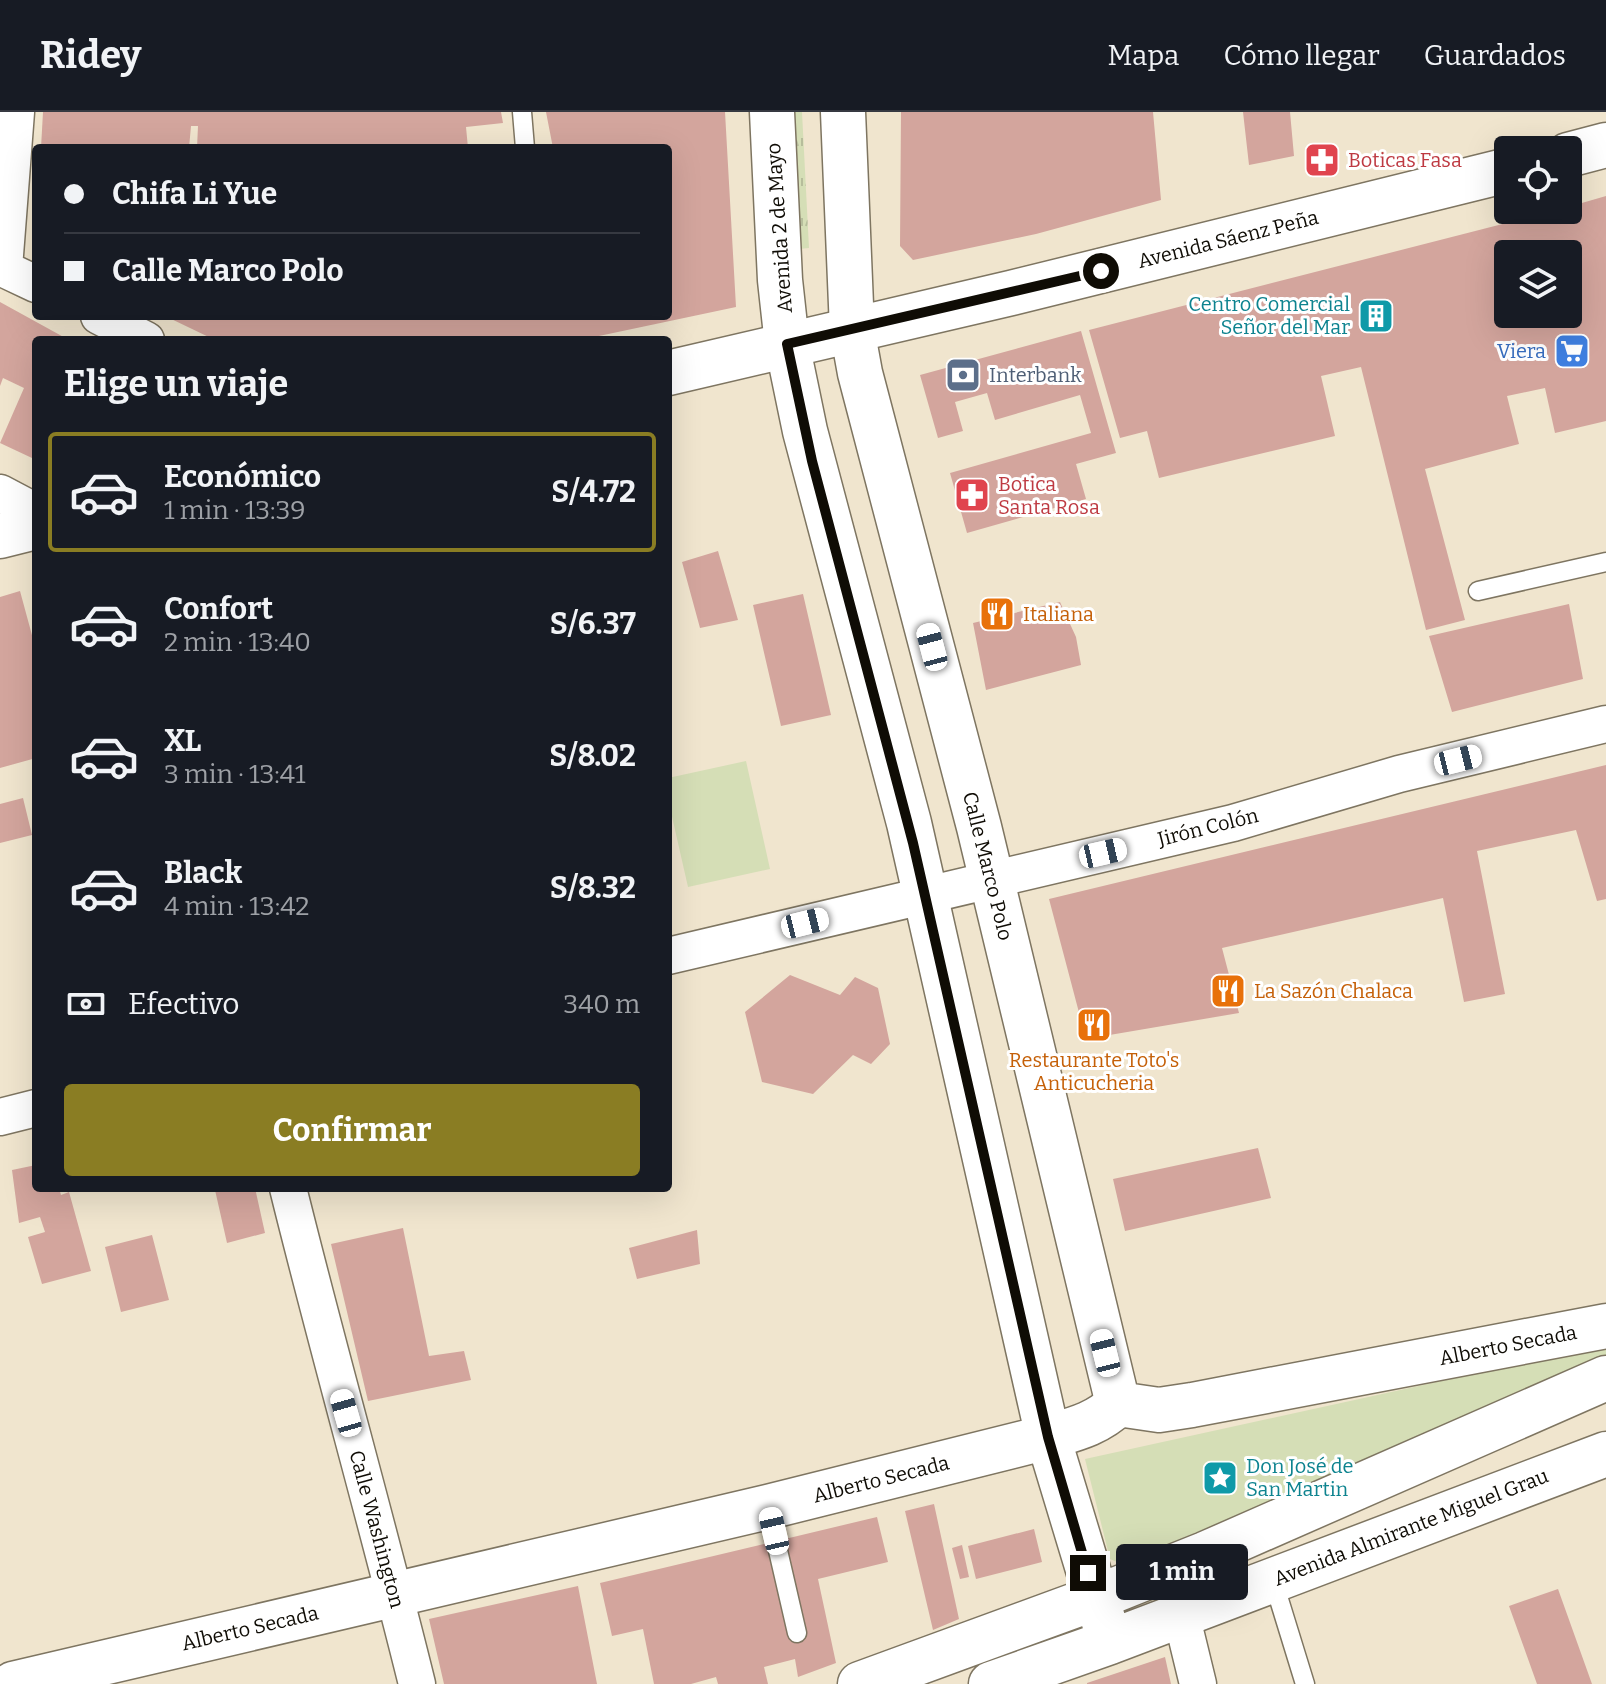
<!DOCTYPE html>
<html lang="es">
<meta charset="utf-8">
<style>
:root{--surface:#171b24;--page:#20242c;--text:#f1f3f6;--muted:#9ea1a6;--line:#363941;--accent:#8a7d23}
body{margin:0;font-family:Bitter,serif;background:var(--page);color:var(--text);height:100vh;display:flex;flex-direction:column;font-size:30px;white-space:nowrap}
*{box-sizing:border-box;margin:0}
p{font-size:26px;color:var(--muted)}
.icon{flex:none;width:44px;height:44px;fill:none;stroke:currentColor;stroke-width:2;stroke-linecap:round;stroke-linejoin:round}
.map{position:relative;flex:1;overflow:hidden}
.details{position:absolute;left:32px;top:224px;width:640px;height:856px;display:flex;flex-direction:column;background:var(--surface);border-radius:8px;box-shadow:0 8px 32px #0002}
.details>*{flex:none}
.hud{position:absolute;left:32px;top:32px;width:640px;height:176px;border-radius:8px;box-shadow:0 8px 32px #0002;display:grid;align-content:center;height:176px;padding:0 32px;background:var(--surface)}
.controls{position:absolute;left:1494px;top:24px;display:grid;gap:16px}
.controls a{display:grid;place-items:center;width:88px;height:88px;border-radius:8px;background:var(--surface);box-shadow:0 8px 32px #0002;font-size:40px}
.end{position:absolute;width:36px;height:36px;margin:-18px;border:10px solid #0f0c05;background:#fff;box-shadow:0 0 0 4px #fff}
.from{border-radius:50%}
.bubble{position:absolute;height:56px;border-radius:8px;background:var(--surface);box-shadow:0 8px 32px #0002;font-size:26px;font-weight:700;line-height:56px;text-align:center}
.car{position:absolute;width:24px;height:48px;margin:-24px -12px;border-radius:10px;box-shadow:0 0 6px 2px #0007;background:linear-gradient(#fff 24%,#345 0 40%,#fff 0 76%,#345 0 86%,#fff 0)}
.hud b{display:flex;align-items:center;gap:28px;height:76px;font-size:30px}
.hud b+b{border-top:2px solid var(--line)}
.hud i{width:20px;height:20px;background:var(--text)}
ul{padding:0;list-style:none}
li{display:flex;align-items:center;gap:24px;height:120px;margin:0 16px 12px;padding:0 16px;border:4px solid transparent;border-radius:8px}
li div{flex:1}
li b{display:block;font-size:30px}
li em{font-style:normal;font-weight:700}
li.selected{border-color:var(--accent)}
li>.icon{width:72px;height:72px;stroke-width:1.5}
h2{padding:0 32px;font-size:36px;line-height:96px}
.pay{display:flex;align-items:center;gap:20px;height:88px;padding:0 32px;font-size:30px}
.pay p{margin-inline-start:auto}
.cta{display:flex;gap:16px;margin-top:auto;padding:16px 32px}
.cta a{flex:1;height:92px;border-radius:8px;background:var(--accent);color:#fff;font-size:32px;font-weight:700;line-height:92px;text-align:center}
header{display:flex;align-items:center;gap:48px;box-sizing:border-box;height:112px;padding:0 40px;background:var(--surface);border-bottom:2px solid var(--line)}
header strong{font-size:38px}
nav{display:flex;gap:44px;margin-inline-start:auto;font-size:28px}
.map>svg:first-child{display:block}
.grass{fill:url(#grass-tufts)}
.park{fill:#d5deb6}
.building{fill:#d3a59d;fill-rule:evenodd}
.lines{fill:none;stroke-linecap:round;stroke-linejoin:round}
.service-casing{stroke:#7e7561;stroke-width:21}
.minor-casing{stroke:#7e7561;stroke-width:39}
.tertiary-casing{stroke:#7e7561;stroke-width:47}
.secondary-casing{stroke:#7e7561;stroke-width:47}
.service{stroke:#fff;stroke-width:18}
.minor{stroke:#fff;stroke-width:36}
.tertiary{stroke:#fff;stroke-width:44}
.secondary{stroke:#fff;stroke-width:44}
.route{stroke:#0f0c05;stroke-width:10}
.labels{text-anchor:middle;dominant-baseline:central;stroke-width:6;stroke-linejoin:round;paint-order:stroke}
.health-label{font-size:20px;fill:#be3a42;stroke:#fff;text-anchor:start}
.street-label{font-size:20px;fill:#0f0c05;stroke:#fff}
.culture-label{font-size:20px;fill:#0d838f;stroke:#fff;text-anchor:end}
.shop-label{font-size:20px;fill:#366cbe;stroke:#fff;text-anchor:end}
.service-label{font-size:20px;fill:#4e5e75;stroke:#fff;text-anchor:start}
.food-label{font-size:20px;fill:#c56008;stroke:#fff;text-anchor:start}
</style>
<header>
<strong>Ridey</strong>
<nav><a>Mapa</a><a>Cómo llegar</a><a>Guardados</a></nav>
</header>
<div class="map">
<svg width="1606" height="1572" viewBox="0 0 1606 1572">
<defs>
<pattern id="grass-tufts" width="24" height="20" patternUnits="userSpaceOnUse" patternTransform="scale(2)"><rect width="24" height="20" fill="#d5deb6"/><path d="M3 7l-1-3M5 7V3M7 7l1-3M15 17l-1-3M17 17v-4M19 17l1-3" fill="none" stroke="#b6bd9b"/></pattern>
</defs>
<rect width="100%" height="100%" fill="#f0e5ce"/>
<path class="grass" d="M 792,0 L 802,0 L 809,136 L 799,137 Z"/>
<path class="park" d="M 746,649 L 770,757 L 688,775 L 668,687 L 668,666 Z
M 1606,1233 L 1606,1252 L 1133,1457 L 1110,1447 L 1085,1347 Z"/>
<path class="building" d="M 43,0 L 501,0 L 503,11 L 466,15 L 468,36 L 197,36 L 198,14 L 191,14 L 189,36 L 41,36 Z
M 546,0 L 725,0 L 736,195 L 580,228 L 215,228 L 165,204 L 668,204 L 668,36 L 553,36 Z
M 901,0 L 1153,0 L 1161,88 L 1036,122 L 913,148 L 900,134 Z
M 1243,0 L 1290,0 L 1294,44 L 1249,53 Z
M 1606,84 L 1606,309 L 1555,321 L 1545,276 L 1507,284 L 1519,332 L 1425,357 L 1465,508 L 1426,518 L 1361,255 L 1321,264 L 1335,324 L 1159,366 L 1147,319 L 1120,326 L 1089,218 L 1557,98 L 1568,98 L 1568,95 ZM 1508,142 L 1568,142 L 1568,202 L 1508,202 Z
M 0,190 L 69,228 L 36,228 L 36,345 L 32,346 L 0,331 L 24,276 L 3,266 L 0,274 Z
M 1081,219 L 1116,341 L 1076,352 L 1086,387 L 967,421 L 950,361 L 1091,321 L 1080,283 L 995,308 L 987,281 L 955,290 L 963,319 L 938,326 L 920,263 Z
M 718,439 L 738,508 L 700,516 L 682,450 Z
M 20,479 L 36,538 L 36,646 L 0,656 L 0,485 Z
M 803,482 L 831,603 L 781,614 L 753,493 Z
M 1060,490 L 1076,525 L 1081,553 L 986,578 L 973,511 Z
M 1569,492 L 1583,567 L 1452,600 L 1429,524 Z
M 1606,653 L 1606,787 L 1597,789 L 1576,718 L 1477,739 L 1505,882 L 1464,890 L 1443,786 L 1222,836 L 1239,901 L 1086,927 L 1049,787 Z
M 23,686 L 32,723 L 0,731 L 0,692 Z
M 790,863 L 840,883 L 855,865 L 878,876 L 890,932 L 871,952 L 853,943 L 813,982 L 762,970 L 745,900 Z
M 1258,1036 L 1271,1086 L 1125,1119 L 1113,1067 Z
M 36,1053 L 36,1076 L 59,1076 L 61,1083 L 69,1080 L 91,1159 L 42,1172 L 28,1125 L 45,1120 L 40,1105 L 19,1111 L 12,1058 Z
M 225,1076 L 255,1076 L 265,1121 L 227,1131 L 215,1078 Z
M 403,1116 L 429,1244 L 464,1239 L 471,1268 L 368,1289 L 331,1132 Z
M 697,1118 L 700,1152 L 637,1167 L 629,1136 Z
M 152,1123 L 169,1188 L 121,1200 L 105,1135 Z
M 934,1392 L 959,1507 L 933,1518 L 905,1399 Z
M 877,1405 L 888,1450 L 818,1467 L 836,1551 L 798,1565 L 795,1547 L 764,1555 L 768,1572 L 718,1572 L 716,1565 L 691,1572 L 654,1572 L 643,1517 L 612,1524 L 600,1471 Z
M 1034,1417 L 1042,1450 L 976,1467 L 968,1434 Z
M 962,1433 L 969,1465 L 960,1467 L 952,1436 Z
M 578,1474 L 597,1572 L 444,1572 L 429,1507 Z
M 1558,1477 L 1592,1572 L 1537,1572 L 1509,1494 Z
M 1165,1545 L 1171,1572 L 1087,1572 L 1087,1571 Z"/>
<g class="lines">
<defs>
<path id="service" d="M 522,0 L 525,36
M 1478,479 L 1606,450
M 768,1395 L 797,1521
M 1273,1468 L 1305,1572"/>
<path id="minor" d="M 0,155 L 36,172
M 4,156 L 16,0
M 99,204 L 146,228
M 0,381 L 36,400
M 668,844 L 1233,711 L 1399,662 L 1606,612
M 0,1005 L 36,996
M 288,1076 C 329,1242 376,1406 417,1572
M 1181,1502 L 1198,1572"/>
<path id="tertiary" d="M 1568,43 L 1606,33
M 668,261 L 1011,181 L 1508,58
M 0,424 L 36,415
M 13,1572 L 768,1395 L 1048,1325 C 1075,1317 1097,1312 1118,1292"/>
<path id="secondary" d="M 772,0 L 780,168 L 787,232 L 805,319 L 909,711 L 1048,1325 L 1110,1530
M 843,0 L 852,217 L 860,261 L 979,715 L 1118,1292 L 1159,1298 L 1192,1293 L 1606,1214
M 860,1572 L 1095,1486 L 1205,1442 L 1606,1266
M 991,1572 L 1110,1530 L 1606,1342"/>
</defs>
<use href="#service" class="service-casing"/>
<use href="#minor" class="minor-casing"/>
<use href="#tertiary" class="tertiary-casing"/>
<use href="#secondary" class="secondary-casing"/>
<use href="#service" class="service"/>
<use href="#minor" class="minor"/>
<use href="#tertiary" class="tertiary"/>
<use href="#secondary" class="secondary"/>
</g>
<g class="lines">
<path class="route" d="M 1088,1461 L 1048,1325 L 913,731 L 812,349 L 787,232 L 1101,159"/>
</g>
<defs>
<symbol id="pharmacy-square" viewBox="-11 -11 22 22"><rect x="-9" y="-9" width="18" height="18" rx="4" fill="#e0444e" stroke="#fff"/><path d="M-2-6h4v4h4v4h-4v4h-4v-4h-4v-4h4Z" fill="#fff"/></symbol>
<symbol id="building-square" viewBox="-11 -11 22 22"><rect x="-9" y="-9" width="18" height="18" rx="4" fill="#0f9aa8" stroke="#fff"/><path d="M-4-6H4V6H1V3H-1V6H-4ZM-2.5-4.3h1.7v1.8h-1.7ZM.8-4.3h1.7v1.8H.8ZM-2.5-1h1.7V.8h-1.7ZM.8-1h1.7V.8H.8Z" fill="#fff"/></symbol>
<symbol id="supermarket-square" viewBox="-11 -11 22 22"><rect x="-9" y="-9" width="18" height="18" rx="4" fill="#3f7fe0" stroke="#fff"/><path d="M-6-5.5h2.5l.6 2H6L4.5 2H-2.5L-4.4-4H-6ZM-1.5 3.2a1.3 1.3 0 1 0 .1 0ZM3 3.2a1.3 1.3 0 1 0 .1 0Z" fill="#fff"/></symbol>
<symbol id="bank-square" viewBox="-11 -11 22 22"><rect x="-9" y="-9" width="18" height="18" rx="4" fill="#5c6f8a" stroke="#fff"/><path d="M-6-4H6V4H-6ZM0-2.3a2.3 2.3 0 1 0 0 4.6a2.3 2.3 0 1 0 0-4.6Z" fill="#fff"/></symbol>
<symbol id="restaurant-square" viewBox="-11 -11 22 22"><rect x="-9" y="-9" width="18" height="18" rx="4" fill="#e8710a" stroke="#fff"/><path d="M-5-6h1v4h1v-4h1v4h1v-4h1v5L-1.5 .5V6h-2V.5L-5-1ZM5-6V6H3V1.5H1.5Q1.5-4 5-6Z" fill="#fff"/></symbol>
<symbol id="sight-square" viewBox="-11 -11 22 22"><rect x="-9" y="-9" width="18" height="18" rx="4" fill="#0f9aa8" stroke="#fff"/><path d="M0-6L1.8-2.2L6-1.7L2.9 1.2L3.7 5.4L0 3.3L-3.7 5.4L-2.9 1.2L-6-1.7L-1.8-2.2Z" fill="#fff"/></symbol>
</defs>
<g fill-rule="evenodd">
<use href="#pharmacy-square" x="1302" y="28" width="40" height="40"/>
<use href="#building-square" x="1356" y="184" width="40" height="40"/>
<use href="#supermarket-square" x="1552" y="219" width="40" height="40"/>
<use href="#bank-square" x="943" y="243" width="40" height="40"/>
<use href="#pharmacy-square" x="952" y="363" width="40" height="40"/>
<use href="#restaurant-square" x="977" y="482" width="40" height="40"/>
<use href="#restaurant-square" x="1208" y="859" width="40" height="40"/>
<use href="#restaurant-square" x="1074" y="893" width="40" height="40"/>
<use href="#sight-square" x="1200" y="1346" width="40" height="40"/>
</g>
<g class="labels">
<g class="health-label">
<text x="1348" y="48">Boticas Fasa</text>
<text x="998" y="372">Botica<tspan x="998" dy="23">Santa Rosa</tspan></text>
</g>
<g class="street-label">
<text transform="translate(779 116) rotate(-94)">Avenida 2 de Mayo</text>
<text transform="translate(1228 127) rotate(-14)">Avenida Sáenz Peña</text>
<text transform="translate(1208 715) rotate(-14)">Jirón Colón</text>
<text transform="translate(988 754) rotate(76)">Calle Marco Polo</text>
<text transform="translate(1508 1233) rotate(-11)">Alberto Secada</text>
<text transform="translate(881 1367) rotate(-14)">Alberto Secada</text>
<text transform="translate(1411 1415) rotate(-21)">Avenida Almirante Miguel Grau</text>
<text transform="translate(377 1417) rotate(75)">Calle Washington</text>
<text transform="translate(250 1516) rotate(-13)">Alberto Secada</text>
</g>
<g class="culture-label">
<text x="1350" y="192">Centro Comercial<tspan x="1350" dy="23">Señor del Mar</tspan></text>
<text x="1246" y="1354" text-anchor="start">Don José de<tspan x="1246" dy="23">San Martin</tspan></text>
</g>
<g class="shop-label">
<text x="1546" y="239">Viera</text>
</g>
<g class="service-label">
<text x="989" y="263">Interbank</text>
</g>
<g class="food-label">
<text x="1023" y="502">Italiana</text>
<text x="1254" y="879">La Sazón Chalaca</text>
<text x="1094" y="948" text-anchor="middle">Restaurante Toto's<tspan x="1094" dy="23">Anticucheria</tspan></text>
</g>
</g>
</svg>
<div class="controls">
<a><svg class="icon" aria-label="locate" viewBox="0 0 24 24"><circle cx="12" cy="12" r="6"/><path d="M12 2v4M12 18v4M2 12h4M18 12h4"/></svg></a>
<a><svg class="icon" aria-label="layers" viewBox="0 0 24 24"><path d="M12 4l9 5-9 5-9-5zM3 14l9 5 9-5"/></svg></a>
</div>
<i class="end from" style="left:1101px;top:159px"></i>
<i class="end" style="left:1088px;top:1461px"></i>
<div class="bubble" style="left:1116px;top:1432px;width:132px">1 min</div>
<i class="car" style="left:932px;top:535px;rotate:345deg"></i>
<i class="car" style="left:1458px;top:648px;rotate:76deg"></i>
<i class="car" style="left:1103px;top:741px;rotate:77deg"></i>
<i class="car" style="left:805px;top:811px;rotate:76deg"></i>
<i class="car" style="left:1105px;top:1241px;rotate:346deg"></i>
<i class="car" style="left:346px;top:1301px;rotate:344deg"></i>
<i class="car" style="left:774px;top:1419px;rotate:347deg"></i>
<div class="hud">
<b><i class="from"></i>Chifa Li Yue</b>
<b><i></i>Calle Marco Polo</b>
</div>
<section class="details">
<h2>Elige un viaje</h2>
<ul>
<li class="selected"><svg class="icon" aria-label="car" viewBox="0 0 24 24"><path d="M5 17H2v-5l4-1 3-4h7l3 4 3 1v5h-3M9 17h6M6 11h13"/><circle cx="7" cy="17" r="2"/><circle cx="17" cy="17" r="2"/></svg><div><b>Económico</b><p>1 min · 13:39</p></div><em>S/4.72</em></li>
<li><svg class="icon" aria-label="car" viewBox="0 0 24 24"><path d="M5 17H2v-5l4-1 3-4h7l3 4 3 1v5h-3M9 17h6M6 11h13"/><circle cx="7" cy="17" r="2"/><circle cx="17" cy="17" r="2"/></svg><div><b>Confort</b><p>2 min · 13:40</p></div><em>S/6.37</em></li>
<li><svg class="icon" aria-label="car" viewBox="0 0 24 24"><path d="M5 17H2v-5l4-1 3-4h7l3 4 3 1v5h-3M9 17h6M6 11h13"/><circle cx="7" cy="17" r="2"/><circle cx="17" cy="17" r="2"/></svg><div><b>XL</b><p>3 min · 13:41</p></div><em>S/8.02</em></li>
<li><svg class="icon" aria-label="car" viewBox="0 0 24 24"><path d="M5 17H2v-5l4-1 3-4h7l3 4 3 1v5h-3M9 17h6M6 11h13"/><circle cx="7" cy="17" r="2"/><circle cx="17" cy="17" r="2"/></svg><div><b>Black</b><p>4 min · 13:42</p></div><em>S/8.32</em></li>
</ul>
<div class="pay"><svg class="icon" aria-label="cash" viewBox="0 0 24 24"><path d="M3 7h18v10H3z"/><circle cx="12" cy="12" r="2"/></svg>Efectivo<p>340 m</p></div>
<div class="cta"><a>Confirmar</a></div>
</section>
</div>
